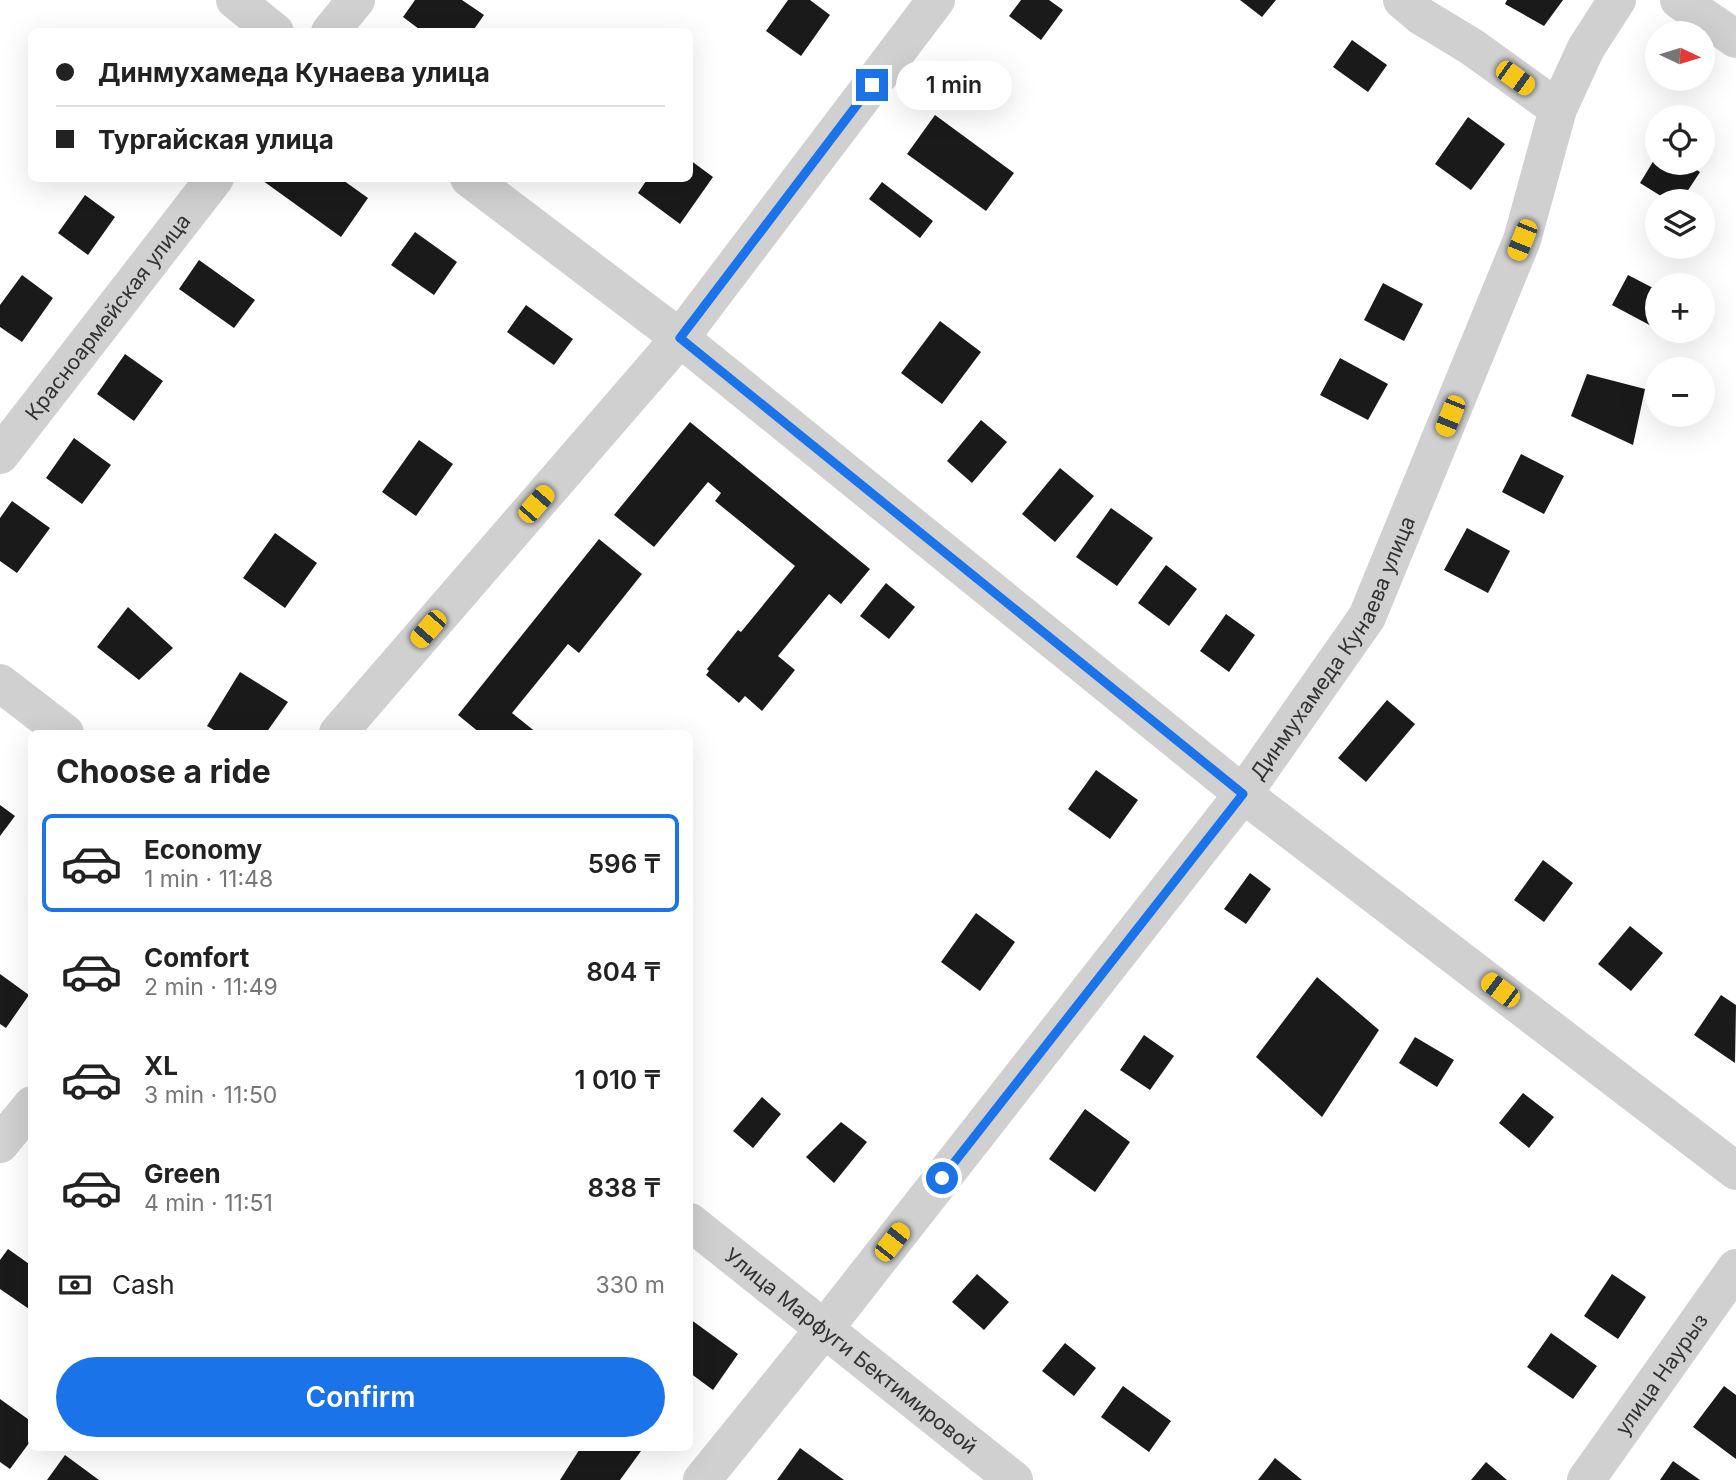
<!DOCTYPE html>
<meta charset="utf-8">
<style>
:root{--surface:#fff;--page:#f2f2f2;--text:#222;--muted:#767676;--line:#e0e0e0;--accent:#1a73e8}
body{margin:0;font-family:Inter,sans-serif;background:var(--page);color:var(--text);height:100vh;display:flex;flex-direction:column;font-size:26px;white-space:nowrap}
*{box-sizing:border-box;margin:0}
p{font-size:23px;color:var(--muted)}
.icon{flex:none;width:38px;height:38px;fill:none;stroke:currentColor;stroke-width:2;stroke-linecap:round;stroke-linejoin:round}
.map{position:relative;flex:1;overflow:hidden}
.panel{position:absolute;left:28px;top:730px;width:665px;height:721px;display:flex;flex-direction:column;background:var(--surface);border-radius:10px;box-shadow:0 7px 28px #0002}
.panel>*{flex:none}
.top-card{position:absolute;left:28px;top:28px;width:665px;height:154px;border-radius:10px;box-shadow:0 7px 28px #0002;display:grid;align-content:center;height:154px;padding:0 28px;background:var(--surface)}
.needle{width:46px;rotate:94deg}
.tools{position:absolute;left:1645px;top:21px;display:grid;gap:14px}
.tools a{display:grid;place-items:center;width:70px;height:70px;border-radius:50%;background:var(--surface);box-shadow:0 7px 28px #0002;font-size:35px}
.end{position:absolute;width:32px;height:32px;margin:-16px;border:9px solid #1a73e8;background:#fff;box-shadow:0 0 0 4px #fff}
.from{border-radius:50%}
.bubble{position:absolute;height:49px;border-radius:24px;background:var(--surface);box-shadow:0 7px 28px #0002;font-size:23px;font-weight:600;line-height:49px;text-align:center}
.car{position:absolute;width:21px;height:42px;margin:-21px -10px;border-radius:9px;box-shadow:0 0 5px 2px #0007;background:linear-gradient(#f5c518 24%,#345 0 40%,#f5c518 0 76%,#345 0 86%,#f5c518 0)}
.top-card b{display:flex;align-items:center;gap:24px;height:66px;font-size:26px}
.top-card b+b{border-top:2px solid var(--line)}
.top-card i{width:18px;height:18px;background:var(--text)}
ul{padding:0;list-style:none}
li{display:flex;align-items:center;gap:21px;height:98px;margin:0 14px 10px;padding:0 14px;border:4px solid transparent;border-radius:10px}
li div{flex:1}
li b{display:block;font-size:26px}
li em{font-style:normal;font-weight:600}
li.current{border-color:var(--accent)}
li>.icon{width:63px;height:63px;stroke-width:1.5}
h2{padding:0 28px;font-size:32px;line-height:84px}
.pay{display:flex;align-items:center;gap:18px;height:77px;padding:0 28px;font-size:26px}
.pay p{margin-inline-start:auto}
.primary-button{display:flex;gap:14px;margin-top:auto;padding:14px 28px}
.primary-button a{flex:1;height:80px;border-radius:42px;background:var(--accent);color:#fff;font-size:28px;font-weight:600;line-height:80px;text-align:center}
.map>svg:first-child{display:block}
.building{fill:#1a1a1a}
.lines{fill:none;stroke-linecap:round;stroke-linejoin:round}
.minor{stroke:#d0d0d0;stroke-width:38}
.route{stroke:#1a73e8;stroke-width:9}
.labels{text-anchor:middle;dominant-baseline:central;stroke-width:7;stroke-linejoin:round;paint-order:stroke}
.street-label{font-size:21px;fill:#333;stroke:#fff}
</style>
<div class="map">
<svg width="1736" height="1480" viewBox="0 0 1736 1480">
<rect width="100%" height="100%" fill="#fff"/>
<path class="building" d="M 415,0 L 462,0 L 484,15 L 472,32 L 423,32 L 403,17 Z
M 788,0 L 810,0 L 830,15 L 801,56 L 766,31 Z
M 1021,0 L 1049,0 L 1063,10 L 1041,40 L 1009,16 Z
M 1240,0 L 1276,0 L 1262,17 Z
M 1507,0 L 1563,0 L 1544,26 L 1505,4 Z
M 1352,40 L 1387,65 L 1368,92 L 1333,67 Z
M 935,115 L 1014,173 L 986,211 L 907,154 Z
M 1468,117 L 1505,144 L 1471,190 L 1435,164 Z
M 1657,155 L 1657,163 L 1685,163 L 1700,172 L 1681,201 L 1669,201 L 1640,183 Z
M 690,160 L 713,177 L 680,224 L 638,193 L 648,178 L 690,178 Z
M 259,178 L 340,178 L 368,198 L 341,237 Z
M 882,182 L 933,221 L 920,238 L 869,199 Z
M 85,195 L 115,217 L 88,255 L 58,233 Z
M 415,232 L 457,262 L 434,295 L 391,265 Z
M 199,260 L 255,300 L 234,328 L 179,289 Z
M 22,275 L 53,298 L 22,342 L 0,327 L 0,305 Z
M 1628,275 L 1657,290 L 1657,329 L 1612,305 Z
M 1383,283 L 1423,304 L 1404,341 L 1364,320 Z
M 526,305 L 573,339 L 554,365 L 507,332 Z
M 940,321 L 981,352 L 942,404 L 901,373 Z
M 125,354 L 163,381 L 134,421 L 97,394 Z
M 1340,358 L 1388,384 L 1368,420 L 1320,395 Z
M 1587,374 L 1645,389 L 1633,445 L 1571,416 Z
M 981,420 L 1007,442 L 972,483 L 947,461 Z
M 690,422 L 870,569 L 841,604 L 829,594 L 778,656 L 795,670 L 762,711 L 745,696 L 739,703 L 706,675 L 709,671 L 707,669 L 738,630 L 741,632 L 795,566 L 715,501 L 721,493 L 708,482 L 654,547 L 614,515 Z
M 74,438 L 111,465 L 82,504 L 46,478 Z
M 419,440 L 453,464 L 416,516 L 382,492 Z
M 1521,454 L 1564,476 L 1544,514 L 1502,492 Z
M 1060,468 L 1094,496 L 1055,542 L 1022,514 Z
M 12,501 L 50,528 L 17,573 L 0,561 L 0,518 Z
M 1111,508 L 1153,538 L 1117,586 L 1076,557 Z
M 1467,528 L 1510,551 L 1488,593 L 1444,570 Z
M 275,533 L 317,563 L 285,608 L 243,578 Z
M 599,539 L 642,574 L 579,653 L 568,644 L 512,713 L 537,733 L 480,733 L 458,715 Z
M 1166,565 L 1197,589 L 1169,626 L 1138,603 Z
M 886,583 L 915,607 L 889,639 L 860,616 Z
M 128,607 L 173,648 L 139,680 L 97,647 Z
M 1226,614 L 1255,635 L 1229,672 L 1200,651 Z
M 240,672 L 288,702 L 266,733 L 219,733 L 207,726 Z
M 1387,700 L 1415,724 L 1366,782 L 1338,758 Z
M 1096,770 L 1138,800 L 1110,839 L 1068,809 Z
M 0,805 L 15,816 L 0,836 Z
M 1543,860 L 1573,883 L 1544,922 L 1514,900 Z
M 1250,873 L 1271,889 L 1246,924 L 1224,909 Z
M 976,913 L 1015,942 L 980,991 L 941,962 Z
M 1630,926 L 1663,953 L 1631,991 L 1598,964 Z
M 0,974 L 29,995 L 6,1028 L 0,1024 Z
M 1317,977 L 1379,1030 L 1322,1117 L 1256,1057 Z
M 1721,995 L 1736,1005 L 1735,1063 L 1694,1035 Z
M 1144,1035 L 1174,1056 L 1150,1090 L 1120,1070 Z
M 1415,1037 L 1454,1060 L 1437,1087 L 1399,1063 Z
M 1523,1093 L 1554,1117 L 1529,1148 L 1499,1123 Z
M 762,1097 L 781,1114 L 753,1148 L 733,1131 Z
M 1085,1109 L 1130,1142 L 1095,1192 L 1049,1159 Z
M 841,1122 L 867,1142 L 834,1183 L 806,1157 Z
M 8,1249 L 32,1266 L 32,1311 L 0,1289 L 0,1260 Z
M 977,1274 L 1009,1302 L 984,1330 L 952,1302 Z
M 1612,1274 L 1646,1297 L 1618,1339 L 1584,1316 Z
M 690,1319 L 738,1354 L 713,1390 L 690,1373 Z
M 1551,1333 L 1597,1366 L 1573,1399 L 1527,1367 Z
M 1065,1343 L 1096,1368 L 1074,1396 L 1042,1371 Z
M 1123,1386 L 1171,1421 L 1149,1452 L 1101,1417 Z
M 1724,1386 L 1736,1395 L 1736,1459 L 1693,1427 Z
M 0,1399 L 32,1422 L 32,1439 L 10,1469 L 0,1462 Z
M 581,1447 L 636,1447 L 641,1451 L 620,1480 L 560,1480 Z
M 800,1448 L 844,1480 L 777,1480 Z
M 65,1455 L 99,1480 L 47,1480 Z
M 1275,1458 L 1302,1480 L 1258,1480 Z
M 1673,1461 L 1700,1480 L 1660,1480 Z
M 1486,1462 L 1507,1480 L 1471,1480 Z"/>
<g class="lines">
<g class="minor">
<path d="M 235,0 L 275,32"/>
<path d="M 1402,0 L 1421,16 L 1472,47 L 1558,109"/>
<path d="M 1679,0 L 1736,39"/>
<path d="M 330,32 L 356,0"/>
<path d="M 469,178 L 680,338 L 1243,794 L 1736,1171"/>
<path id="s1" d="M 0,455 L 215,178"/>
<path d="M 0,683 L 65,733"/>
<path d="M 338,733 L 680,338 L 936,0"/>
<path d="M 0,1144 L 32,1105"/>
<path id="s2" d="M 690,1222 L 1014,1480"/>
<path id="s3" d="M 702,1480 L 825,1328 L 1243,794 L 1367,617 L 1522,240 L 1558,109 L 1586,48 L 1617,0"/>
<path id="s4" d="M 1586,1480 L 1736,1268"/>
</g>
</g>
<g class="lines">
<path class="route" d="M 872,85 L 680,338 L 1243,794 L 942,1178"/>
</g>
<g class="labels">
<g class="street-label">
<text stroke="none"><textPath href="#s1" startOffset="175">Красноармейская улица</textPath></text>
<text stroke="none"><textPath href="#s3" startOffset="1046">Динмухамеда Кунаева улица</textPath></text>
<text stroke="none"><textPath href="#s2" startOffset="206">Улица Марфуги Бектимировой</textPath></text>
<text stroke="none"><textPath href="#s4" startOffset="130">улица Наурыз</textPath></text>
</g>
</g>
</svg>
<div class="tools">
<a><svg class="needle" viewBox="-14 -14 28 28"><path d="M0-13l5 13h-10z" fill="#e53935"/><path d="M0 13l5-13h-10z" fill="#767676"/></svg></a>
<a><svg class="icon" aria-label="locate" viewBox="0 0 24 24"><circle cx="12" cy="12" r="6"/><path d="M12 2v4M12 18v4M2 12h4M18 12h4"/></svg></a>
<a><svg class="icon" aria-label="layers" viewBox="0 0 24 24"><path d="M12 4l9 5-9 5-9-5zM3 14l9 5 9-5"/></svg></a>
<a>+</a>
<a>−</a>
</div>
<i class="end from" style="left:942px;top:1178px"></i>
<i class="end" style="left:872px;top:85px"></i>
<div class="bubble" style="left:896px;top:61px;width:116px">1 min</div>
<i class="car" style="left:1515px;top:78px;rotate:126deg"></i>
<i class="car" style="left:1522px;top:240px;rotate:202deg"></i>
<i class="car" style="left:1450px;top:416px;rotate:202deg"></i>
<i class="car" style="left:536px;top:504px;rotate:41deg"></i>
<i class="car" style="left:428px;top:629px;rotate:221deg"></i>
<i class="car" style="left:1500px;top:990px;rotate:307deg"></i>
<i class="car" style="left:892px;top:1242px;rotate:38deg"></i>
<div class="top-card">
<b><i class="from"></i>Динмухамеда Кунаева улица</b>
<b><i></i>Тургайская улица</b>
</div>
<section class="panel">
<h2>Choose a ride</h2>
<ul>
<li class="current"><svg class="icon" aria-label="car" viewBox="0 0 24 24"><path d="M5 17H2v-5l4-1 3-4h7l3 4 3 1v5h-3M9 17h6M6 11h13"/><circle cx="7" cy="17" r="2"/><circle cx="17" cy="17" r="2"/></svg><div><b>Economy</b><p>1 min · 11:48</p></div><em>596 ₸</em></li>
<li><svg class="icon" aria-label="car" viewBox="0 0 24 24"><path d="M5 17H2v-5l4-1 3-4h7l3 4 3 1v5h-3M9 17h6M6 11h13"/><circle cx="7" cy="17" r="2"/><circle cx="17" cy="17" r="2"/></svg><div><b>Comfort</b><p>2 min · 11:49</p></div><em>804 ₸</em></li>
<li><svg class="icon" aria-label="car" viewBox="0 0 24 24"><path d="M5 17H2v-5l4-1 3-4h7l3 4 3 1v5h-3M9 17h6M6 11h13"/><circle cx="7" cy="17" r="2"/><circle cx="17" cy="17" r="2"/></svg><div><b>XL</b><p>3 min · 11:50</p></div><em>1 010 ₸</em></li>
<li><svg class="icon" aria-label="car" viewBox="0 0 24 24"><path d="M5 17H2v-5l4-1 3-4h7l3 4 3 1v5h-3M9 17h6M6 11h13"/><circle cx="7" cy="17" r="2"/><circle cx="17" cy="17" r="2"/></svg><div><b>Green</b><p>4 min · 11:51</p></div><em>838 ₸</em></li>
</ul>
<div class="pay"><svg class="icon" aria-label="cash" viewBox="0 0 24 24"><path d="M3 7h18v10H3z"/><circle cx="12" cy="12" r="2"/></svg>Cash<p>330 m</p></div>
<div class="primary-button"><a>Confirm</a></div>
</section>
</div>
